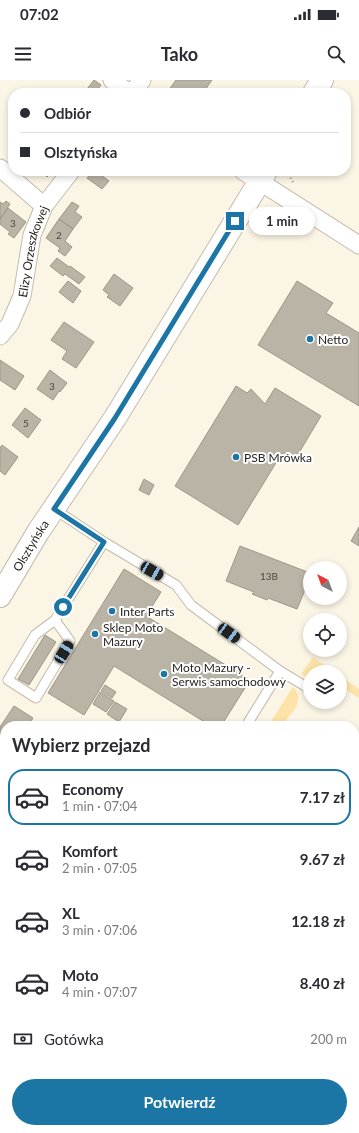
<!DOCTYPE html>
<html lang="pl">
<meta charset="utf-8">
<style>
:root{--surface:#fff;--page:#f2f2f3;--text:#2b2b33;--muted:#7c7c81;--line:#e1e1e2;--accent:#1c76a5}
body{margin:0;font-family:Lato,sans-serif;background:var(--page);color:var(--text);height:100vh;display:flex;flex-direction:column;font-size:15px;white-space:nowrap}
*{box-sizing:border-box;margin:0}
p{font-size:13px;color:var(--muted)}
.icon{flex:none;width:22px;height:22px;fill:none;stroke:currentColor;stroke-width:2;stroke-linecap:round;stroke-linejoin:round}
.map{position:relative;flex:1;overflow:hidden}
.panel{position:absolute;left:0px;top:641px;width:359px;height:412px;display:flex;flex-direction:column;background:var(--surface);border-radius:16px 16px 0 0;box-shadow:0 2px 6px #0003}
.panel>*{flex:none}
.banner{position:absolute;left:8px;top:8px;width:343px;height:88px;border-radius:16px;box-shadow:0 2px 6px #0003;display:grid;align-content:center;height:88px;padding:0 12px;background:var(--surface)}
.needle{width:26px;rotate:319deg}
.controls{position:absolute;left:303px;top:481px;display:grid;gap:8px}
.controls a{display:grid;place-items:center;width:44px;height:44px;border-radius:50%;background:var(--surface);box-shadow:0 2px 6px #0003;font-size:20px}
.end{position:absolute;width:18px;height:18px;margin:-9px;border:5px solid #1c76a5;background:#fff;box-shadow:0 0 0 2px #fff}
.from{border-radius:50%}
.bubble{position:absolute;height:28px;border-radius:14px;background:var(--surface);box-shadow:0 2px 6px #0003;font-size:13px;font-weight:700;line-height:28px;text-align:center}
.car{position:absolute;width:12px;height:24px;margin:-12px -6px;border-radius:5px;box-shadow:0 0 3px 1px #0007;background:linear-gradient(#222 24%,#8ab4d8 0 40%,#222 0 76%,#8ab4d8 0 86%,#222 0)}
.banner b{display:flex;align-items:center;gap:14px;height:38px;font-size:15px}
.banner b+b{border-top:1px solid var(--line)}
.banner i{width:10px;height:10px;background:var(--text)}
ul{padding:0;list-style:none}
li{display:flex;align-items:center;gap:12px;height:56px;margin:0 8px 6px;padding:0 4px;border:2px solid transparent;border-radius:16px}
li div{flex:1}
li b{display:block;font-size:15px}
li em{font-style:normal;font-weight:700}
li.on{border-color:var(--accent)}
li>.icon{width:36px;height:36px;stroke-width:1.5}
h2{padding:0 12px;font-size:18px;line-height:48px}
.pay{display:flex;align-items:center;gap:10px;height:44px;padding:0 12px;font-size:15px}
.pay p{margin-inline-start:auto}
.action{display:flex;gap:8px;margin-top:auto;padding:8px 12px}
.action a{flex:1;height:46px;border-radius:24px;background:var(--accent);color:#fff;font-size:16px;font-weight:700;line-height:46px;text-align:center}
.status{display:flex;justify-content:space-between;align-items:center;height:28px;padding:0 20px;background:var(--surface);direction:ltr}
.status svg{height:11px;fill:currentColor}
header{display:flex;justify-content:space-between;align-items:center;height:52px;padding:0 12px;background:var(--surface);font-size:18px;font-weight:700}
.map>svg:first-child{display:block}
.green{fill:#fde3a8}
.building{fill:#bab4a6;stroke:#9e9789}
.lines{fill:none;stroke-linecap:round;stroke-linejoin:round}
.lane-casing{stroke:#c3bcae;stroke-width:11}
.street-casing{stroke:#c3bcae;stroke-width:19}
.secondary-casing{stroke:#c3bcae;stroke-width:24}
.path{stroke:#a19c91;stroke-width:2.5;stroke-dasharray:1 3;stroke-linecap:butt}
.lane{stroke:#fff;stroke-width:9}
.street{stroke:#fff;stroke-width:17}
.secondary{stroke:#fff;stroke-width:22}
.route{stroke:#1c76a5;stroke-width:5}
.poi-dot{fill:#1c76a5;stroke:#fff;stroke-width:1.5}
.labels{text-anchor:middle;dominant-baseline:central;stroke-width:4;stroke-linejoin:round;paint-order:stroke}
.number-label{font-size:10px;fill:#4c4841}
.street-label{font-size:12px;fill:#27241f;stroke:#fff}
.poi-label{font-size:12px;fill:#27241f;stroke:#fff;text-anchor:start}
</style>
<div class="status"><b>07:02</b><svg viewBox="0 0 49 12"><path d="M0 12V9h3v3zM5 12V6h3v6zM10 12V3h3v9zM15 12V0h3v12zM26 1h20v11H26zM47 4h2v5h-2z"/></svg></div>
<header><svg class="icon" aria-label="menu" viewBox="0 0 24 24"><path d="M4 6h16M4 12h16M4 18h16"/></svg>Tako<svg class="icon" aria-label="search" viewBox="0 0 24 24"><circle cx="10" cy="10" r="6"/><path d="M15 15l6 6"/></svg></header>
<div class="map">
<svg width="359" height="1053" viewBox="0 0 359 1053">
<rect width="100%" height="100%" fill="#fbf5e5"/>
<path class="green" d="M 313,577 L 334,592 L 310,592 L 310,600 L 301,594 Z
M 340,596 L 359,609 L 359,618 L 340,606 Z
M 293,607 C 307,620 290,635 281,646 L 268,646 Z
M 354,664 L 359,667 L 359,708 L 354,714 Z
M 354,839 L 359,843 L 359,869 L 354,865 Z
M 62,1048 L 90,1048 L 89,1053 L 57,1053 Z"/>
<path class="building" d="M 94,0 L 101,5 L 95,13 L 84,13 Z
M 176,0 L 212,0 L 203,13 L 171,13 L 168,11 Z
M 38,91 L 52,91 L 47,97 L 42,92 L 41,94 Z
M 93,91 L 96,91 L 109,101 L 102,109 L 87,98 Z
M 6,121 L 10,124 L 0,139 L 0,122 L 3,124 Z
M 72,122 L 79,126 L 75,132 L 82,137 L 73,149 L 59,139 Z
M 8,128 L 26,142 L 14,158 L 8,154 L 10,152 L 0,144 L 0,139 Z
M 59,139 L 73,149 L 65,161 L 72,167 L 65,176 L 58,171 L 60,168 L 46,158 Z
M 57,178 L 69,187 L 70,186 L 85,197 L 79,204 L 65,194 L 63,196 L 50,186 Z
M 114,194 L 133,208 L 120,226 L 107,217 L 109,215 L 103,210 Z
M 68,201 L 81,211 L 73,223 L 59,212 Z
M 297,201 L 333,223 L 326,233 L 359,253 L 359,326 L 258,265 Z
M 64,242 L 94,262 L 76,288 L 62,279 L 67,271 L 51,260 Z
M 0,280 L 24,296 L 15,310 L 0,300 Z
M 50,290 L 67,303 L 60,312 L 59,311 L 53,320 L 37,309 Z
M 236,306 L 247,313 L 251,309 L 265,324 L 275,308 L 321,336 L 294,381 L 282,373 L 238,445 L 175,406 Z
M 25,328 L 41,340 L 28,358 L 12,345 Z
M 2,365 L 18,377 L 5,395 L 0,391 L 0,368 Z
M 144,399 L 154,405 L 149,415 L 139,410 Z
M 359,447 L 359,466 L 351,461 Z
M 240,466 L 310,493 L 310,498 L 297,529 L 268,518 L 267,520 L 252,514 L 254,512 L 226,501 Z
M 124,489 L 161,512 L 146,536 L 250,600 L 221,646 L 211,646 L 114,586 L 84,635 L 48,613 Z
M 45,555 L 56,562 L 29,605 L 18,599 Z
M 105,605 L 116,612 L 112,618 L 101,611 Z
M 100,612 L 114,621 L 106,632 L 93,624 Z
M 115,622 L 127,629 L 119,642 L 107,634 Z
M 14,626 L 33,638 L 28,646 L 5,646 L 5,682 L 0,679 L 0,647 Z
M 354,870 L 359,874 L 359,951 L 354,947 Z
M 0,872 L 5,875 L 5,988 L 0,985 Z
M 119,1048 L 234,1048 L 241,1053 L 125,1053 Z"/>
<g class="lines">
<defs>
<path id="lane" d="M 54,429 L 104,462 L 176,505 L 191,525 L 280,591 L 246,646
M 55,540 L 70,561 L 36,618 L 8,600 L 35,555 L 55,540 L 104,462
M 280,591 L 310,609
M 0,718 L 5,723"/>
<g id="street">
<path d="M 112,0 L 129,13"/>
<path d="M 132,13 L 142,0"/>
<path d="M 0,88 L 44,126"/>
<path d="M 243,91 L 359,165"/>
<path id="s1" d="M 0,256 L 10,244 L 22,216 L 32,155 L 44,126 L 71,91"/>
</g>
<g id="secondary">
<path d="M 314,13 L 322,0"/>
<path id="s2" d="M 0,516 L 38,452 L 115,338 L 266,91"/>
</g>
</defs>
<use href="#lane" class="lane-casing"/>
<use href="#street" class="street-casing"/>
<use href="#secondary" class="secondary-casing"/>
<path class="path" d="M 286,91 L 293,102 L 293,103
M 271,135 L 275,129"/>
<use href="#lane" class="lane"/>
<use href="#street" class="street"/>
<use href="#secondary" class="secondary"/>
</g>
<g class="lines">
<path class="route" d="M 63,527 L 104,462 L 54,429 L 115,338 L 235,141"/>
</g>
<g class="poi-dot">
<circle cx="310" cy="259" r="4"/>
<circle cx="236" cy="377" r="4"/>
<circle cx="112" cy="531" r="4"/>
<circle cx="95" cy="554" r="4"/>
<circle cx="164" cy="594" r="4"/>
</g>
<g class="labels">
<g class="number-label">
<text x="13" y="143">3</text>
<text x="59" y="155">2</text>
<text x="52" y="306">3</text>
<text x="26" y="343">5</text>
<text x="269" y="496">13B</text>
</g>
<g class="street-label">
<text stroke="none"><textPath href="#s1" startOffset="92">Elizy Orzeszkowej</textPath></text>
<text stroke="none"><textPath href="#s2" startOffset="59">Olsztyńska</textPath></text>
</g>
<g class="poi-label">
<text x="318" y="259">Netto</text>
<text x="244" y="377">PSB Mrówka</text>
<text x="120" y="531">Inter Parts</text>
<text x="103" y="547">Sklep Moto<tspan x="103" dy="14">Mazury</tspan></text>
<text x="172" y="587">Moto Mazury -<tspan x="172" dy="14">Serwis samochodowy</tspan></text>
</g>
</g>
</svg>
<div class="controls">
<a><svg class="needle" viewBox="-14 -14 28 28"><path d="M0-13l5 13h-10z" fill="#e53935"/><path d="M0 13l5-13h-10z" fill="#7c7c81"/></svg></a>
<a><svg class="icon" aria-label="locate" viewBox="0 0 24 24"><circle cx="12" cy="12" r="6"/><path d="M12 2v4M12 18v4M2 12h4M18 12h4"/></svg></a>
<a><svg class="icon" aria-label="layers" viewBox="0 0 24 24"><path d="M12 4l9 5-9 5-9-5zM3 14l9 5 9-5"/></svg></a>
</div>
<i class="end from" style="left:63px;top:527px"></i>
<i class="end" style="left:235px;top:141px"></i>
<div class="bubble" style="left:249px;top:127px;width:66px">1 min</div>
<i class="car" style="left:152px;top:491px;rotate:120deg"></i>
<i class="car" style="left:229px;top:553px;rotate:126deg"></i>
<i class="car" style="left:64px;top:572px;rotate:31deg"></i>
<div class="banner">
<b><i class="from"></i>Odbiór</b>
<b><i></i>Olsztyńska</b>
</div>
<section class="panel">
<h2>Wybierz przejazd</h2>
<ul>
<li class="on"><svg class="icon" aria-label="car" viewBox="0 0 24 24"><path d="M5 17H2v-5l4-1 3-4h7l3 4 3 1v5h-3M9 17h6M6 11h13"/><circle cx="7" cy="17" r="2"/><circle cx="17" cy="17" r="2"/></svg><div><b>Economy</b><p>1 min · 07:04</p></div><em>7.17 zł</em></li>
<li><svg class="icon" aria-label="car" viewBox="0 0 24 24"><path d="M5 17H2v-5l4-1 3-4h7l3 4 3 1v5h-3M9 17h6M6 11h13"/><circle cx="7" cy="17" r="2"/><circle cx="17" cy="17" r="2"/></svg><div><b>Komfort</b><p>2 min · 07:05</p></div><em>9.67 zł</em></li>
<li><svg class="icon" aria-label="car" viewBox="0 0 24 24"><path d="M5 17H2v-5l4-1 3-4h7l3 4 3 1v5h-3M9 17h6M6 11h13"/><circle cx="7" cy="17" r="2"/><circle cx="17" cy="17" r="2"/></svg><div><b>XL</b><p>3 min · 07:06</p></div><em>12.18 zł</em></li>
<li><svg class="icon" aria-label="car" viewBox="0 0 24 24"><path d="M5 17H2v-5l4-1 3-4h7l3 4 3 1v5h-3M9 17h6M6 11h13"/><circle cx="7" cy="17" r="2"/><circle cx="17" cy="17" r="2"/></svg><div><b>Moto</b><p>4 min · 07:07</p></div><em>8.40 zł</em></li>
</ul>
<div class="pay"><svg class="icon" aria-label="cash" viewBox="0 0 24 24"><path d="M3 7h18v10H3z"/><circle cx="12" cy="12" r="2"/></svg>Gotówka<p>200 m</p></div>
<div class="action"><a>Potwierdź</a></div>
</section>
</div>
